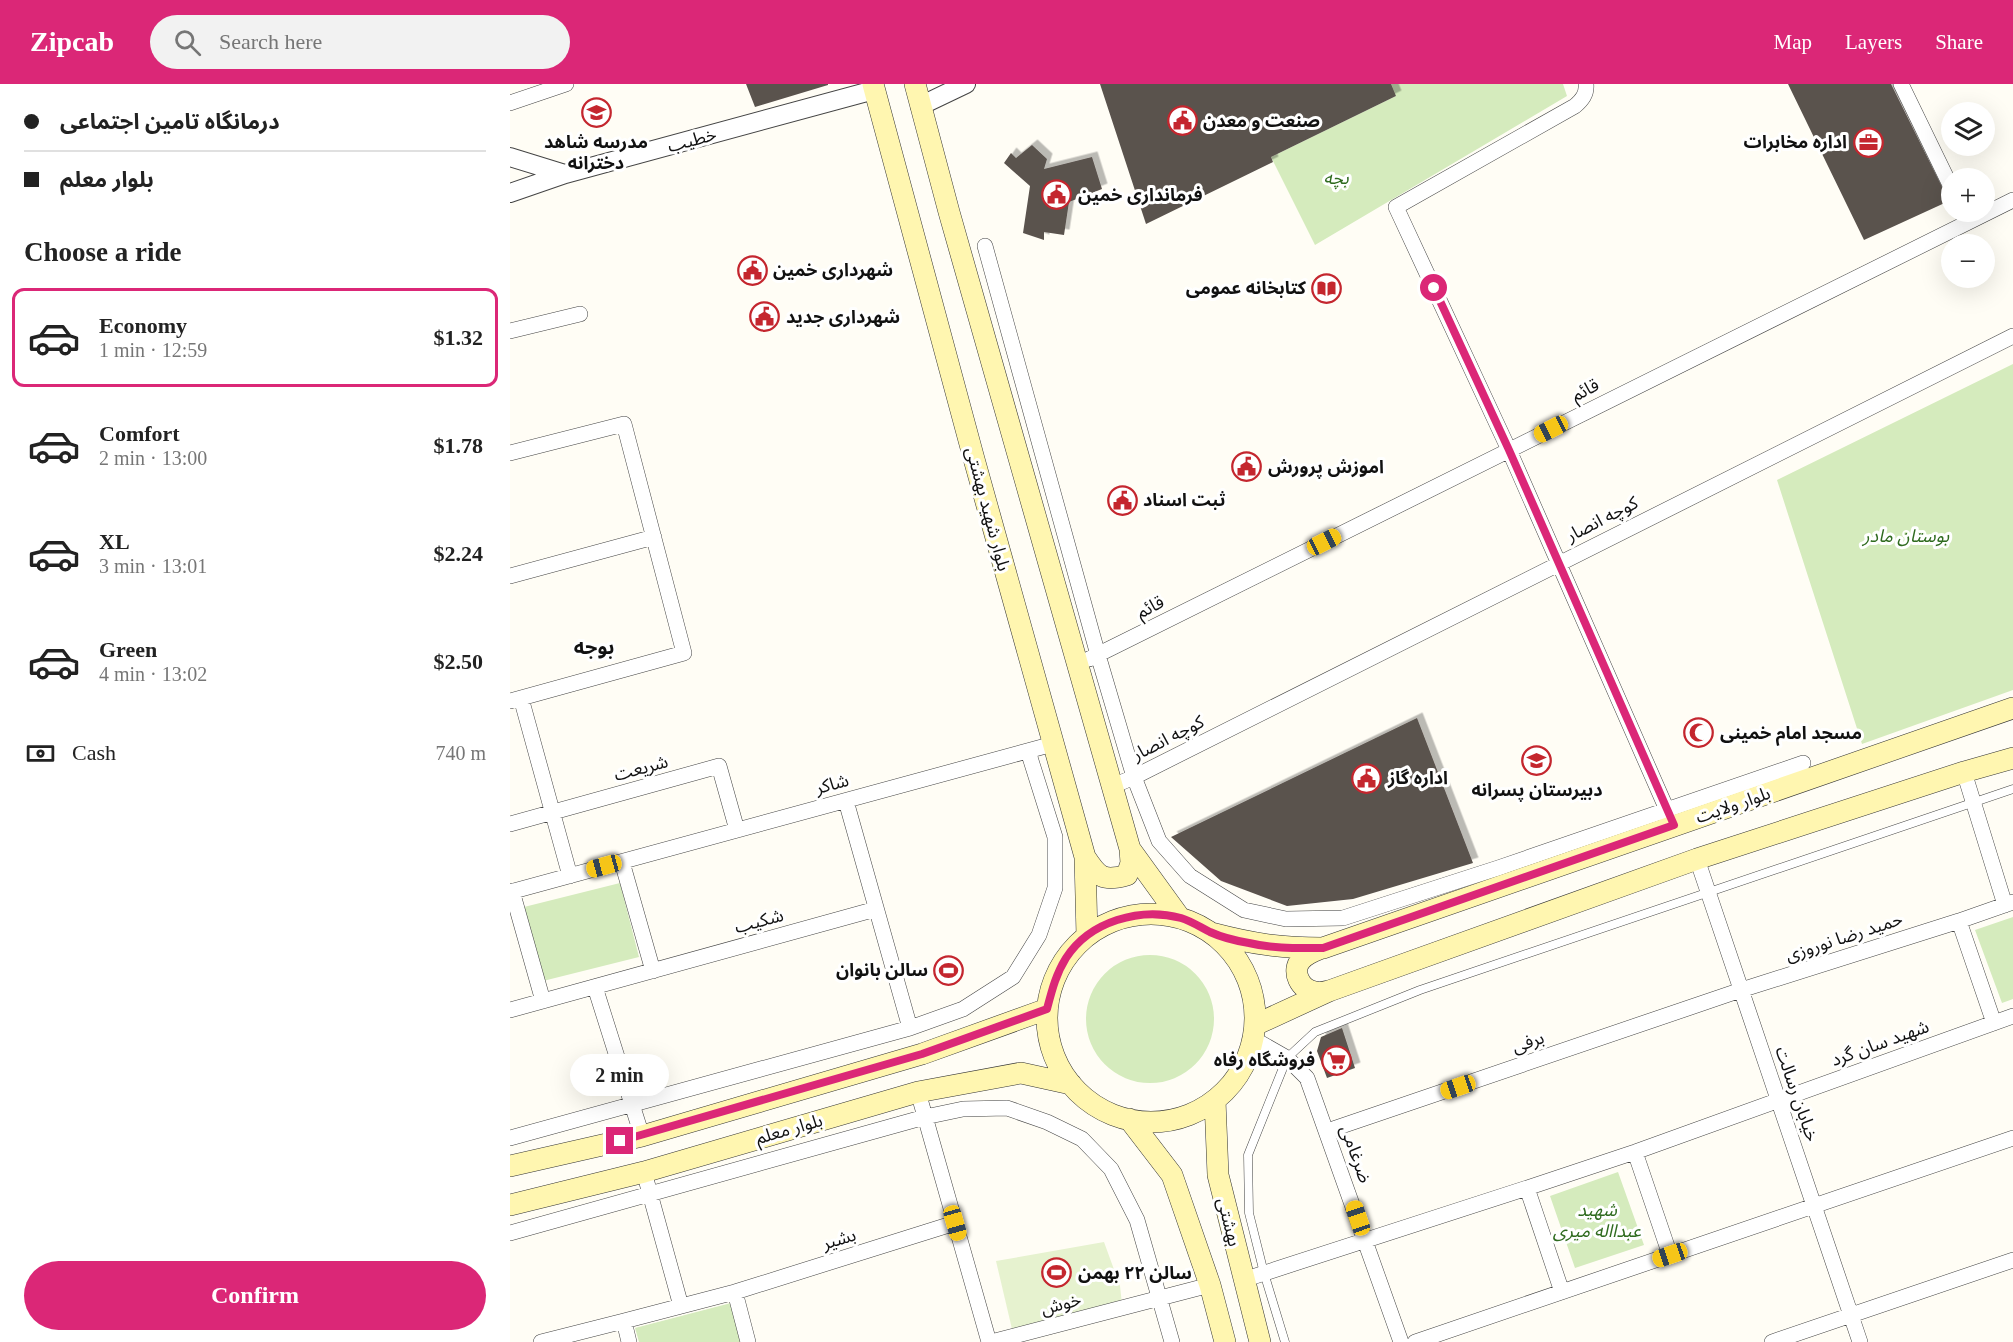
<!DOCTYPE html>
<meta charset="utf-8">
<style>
:root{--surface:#fff;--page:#f2f2f2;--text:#222;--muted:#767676;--line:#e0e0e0;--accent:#db2777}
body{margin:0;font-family:"Times New Roman","Noto Sans Arabic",serif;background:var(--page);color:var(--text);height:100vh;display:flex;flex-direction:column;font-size:22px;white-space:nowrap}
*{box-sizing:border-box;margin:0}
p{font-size:20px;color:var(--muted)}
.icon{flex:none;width:33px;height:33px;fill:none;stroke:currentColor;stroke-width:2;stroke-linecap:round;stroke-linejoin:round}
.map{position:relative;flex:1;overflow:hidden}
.panel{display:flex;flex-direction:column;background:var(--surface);width:510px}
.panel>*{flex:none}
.hud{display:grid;align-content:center;height:132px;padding:0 24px;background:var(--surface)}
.tools{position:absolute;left:1431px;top:18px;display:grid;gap:12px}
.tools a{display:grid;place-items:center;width:54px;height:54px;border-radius:50%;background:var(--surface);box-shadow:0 6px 24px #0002;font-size:30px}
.end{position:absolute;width:27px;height:27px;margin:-14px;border:8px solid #db2777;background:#fff;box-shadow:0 0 0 3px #fff}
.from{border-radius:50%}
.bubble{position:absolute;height:42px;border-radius:21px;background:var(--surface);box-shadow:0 6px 24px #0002;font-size:20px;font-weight:600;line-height:42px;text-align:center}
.car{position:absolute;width:18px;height:36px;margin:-18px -9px;border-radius:8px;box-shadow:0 0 4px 2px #0007;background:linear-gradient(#f5c518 24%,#345 0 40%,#f5c518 0 76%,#345 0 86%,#f5c518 0)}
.hud b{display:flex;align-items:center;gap:21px;height:57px;font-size:22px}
.hud b+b{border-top:2px solid var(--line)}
.hud i{width:15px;height:15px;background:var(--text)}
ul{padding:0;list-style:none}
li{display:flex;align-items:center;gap:18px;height:99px;margin:0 12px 9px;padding:0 12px;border:3px solid transparent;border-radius:12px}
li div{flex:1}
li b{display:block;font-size:22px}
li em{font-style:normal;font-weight:600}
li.selected{border-color:var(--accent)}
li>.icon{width:54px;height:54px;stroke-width:1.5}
h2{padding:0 24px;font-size:27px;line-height:72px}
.pay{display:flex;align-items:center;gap:15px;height:66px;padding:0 24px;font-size:22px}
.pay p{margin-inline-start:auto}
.primary-button{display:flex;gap:12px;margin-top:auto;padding:12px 24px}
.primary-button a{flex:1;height:69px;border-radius:36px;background:var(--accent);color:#fff;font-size:24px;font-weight:600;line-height:69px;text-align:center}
header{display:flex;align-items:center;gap:36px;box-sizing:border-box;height:84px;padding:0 30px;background:var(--accent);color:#fff}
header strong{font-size:28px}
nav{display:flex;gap:33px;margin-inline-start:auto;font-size:21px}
.search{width:420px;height:54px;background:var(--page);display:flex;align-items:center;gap:15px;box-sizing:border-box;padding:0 21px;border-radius:33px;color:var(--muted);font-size:22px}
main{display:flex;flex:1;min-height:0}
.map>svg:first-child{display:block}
.green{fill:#d5ebbd}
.pitch{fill:#e6f2cf}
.building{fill:#5a524d;filter:url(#shadow)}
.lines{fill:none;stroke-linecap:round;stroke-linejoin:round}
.service-casing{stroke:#444;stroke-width:9}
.minor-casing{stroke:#444;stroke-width:16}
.tertiary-casing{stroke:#444;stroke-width:20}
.secondary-casing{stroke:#333;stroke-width:22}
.service{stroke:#fff;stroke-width:8}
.minor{stroke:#fff;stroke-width:15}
.tertiary{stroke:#fff;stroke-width:18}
.secondary{stroke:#fff6b0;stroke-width:21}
.route{stroke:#db2777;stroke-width:8}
.labels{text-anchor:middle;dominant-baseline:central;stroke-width:6;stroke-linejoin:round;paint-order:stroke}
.poi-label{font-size:18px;font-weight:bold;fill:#111;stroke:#fff;text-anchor:start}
.street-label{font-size:18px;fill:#111;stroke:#fff}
.park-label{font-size:18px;font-style:italic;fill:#2f6b1f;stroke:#fff}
.neighbourhood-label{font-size:20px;font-weight:bold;fill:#111;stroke:#fff}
</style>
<header>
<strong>Zipcab</strong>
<div class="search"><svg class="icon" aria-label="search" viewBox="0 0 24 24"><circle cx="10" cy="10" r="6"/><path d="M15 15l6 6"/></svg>Search here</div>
<nav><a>Map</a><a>Layers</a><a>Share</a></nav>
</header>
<main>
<section class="panel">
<div class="hud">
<b><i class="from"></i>درمانگاه تامین اجتماعی</b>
<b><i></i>بلوار معلم</b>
</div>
<h2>Choose a ride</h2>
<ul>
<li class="selected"><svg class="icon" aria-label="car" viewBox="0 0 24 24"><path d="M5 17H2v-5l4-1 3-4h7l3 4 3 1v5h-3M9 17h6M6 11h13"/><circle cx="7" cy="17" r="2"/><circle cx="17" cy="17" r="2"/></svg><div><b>Economy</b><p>1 min · 12:59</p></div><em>$1.32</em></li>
<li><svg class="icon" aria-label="car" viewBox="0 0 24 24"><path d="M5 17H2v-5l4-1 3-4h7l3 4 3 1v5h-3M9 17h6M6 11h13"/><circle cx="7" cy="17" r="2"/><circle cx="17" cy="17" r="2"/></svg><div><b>Comfort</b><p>2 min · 13:00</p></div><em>$1.78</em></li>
<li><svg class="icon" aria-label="car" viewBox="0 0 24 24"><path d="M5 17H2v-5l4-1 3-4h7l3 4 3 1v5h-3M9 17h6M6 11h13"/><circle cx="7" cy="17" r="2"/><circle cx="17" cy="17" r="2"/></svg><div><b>XL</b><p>3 min · 13:01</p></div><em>$2.24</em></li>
<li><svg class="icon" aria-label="car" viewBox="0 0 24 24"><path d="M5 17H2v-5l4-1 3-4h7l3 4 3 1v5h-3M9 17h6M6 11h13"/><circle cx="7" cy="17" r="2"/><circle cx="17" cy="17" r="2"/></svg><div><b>Green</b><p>4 min · 13:02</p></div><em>$2.50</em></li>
</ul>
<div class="pay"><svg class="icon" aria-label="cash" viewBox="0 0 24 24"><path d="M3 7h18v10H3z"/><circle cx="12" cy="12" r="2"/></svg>Cash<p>740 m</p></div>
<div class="primary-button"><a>Confirm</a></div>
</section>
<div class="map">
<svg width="1503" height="1258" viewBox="0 0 1503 1258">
<defs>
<filter id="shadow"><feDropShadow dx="5.5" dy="-5.5" stdDeviation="0" flood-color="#0004"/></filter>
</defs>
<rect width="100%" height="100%" fill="#fffdf5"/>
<path class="green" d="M 880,0 L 1053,0 L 1057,12 L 805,161 L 761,73 L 886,12 Z
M 1503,280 L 1503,606 L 1352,660 L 1267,396 Z
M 110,799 L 129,873 L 33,897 L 14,823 Z
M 1503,833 L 1503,915 L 1492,919 L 1465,846 Z
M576 935a64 64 0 1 1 128 0a64 64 0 1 1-128 0Z
M 1108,1088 L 1134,1161 L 1065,1184 L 1040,1112 Z
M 221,1219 L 231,1258 L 129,1258 L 125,1244 Z"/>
<path class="pitch" d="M 594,1158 L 610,1202 L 612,1220 L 502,1245 L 486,1177 Z"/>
<path class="building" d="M 236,0 L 318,0 L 318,1 L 245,23 Z
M 590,0 L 881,0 L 886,12 L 761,73 L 763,78 L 636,140 Z
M 1278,0 L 1381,0 L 1439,117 L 1354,156 Z
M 522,61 L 537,75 L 534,85 L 582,73 L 592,105 L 559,118 L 554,151 L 534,148 L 534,156 L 513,149 L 520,102 L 494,79 L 501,69 L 506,74 Z
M 907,634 L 963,779 L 843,815 L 777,822 L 711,797 L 661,753 Z
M 832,944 L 845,984 L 817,994 L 807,967 L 811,953 Z"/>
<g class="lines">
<defs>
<path id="service" d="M 775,1258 L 754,1189 L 739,1129 L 738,1071 L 777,974 L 805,948 L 910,906 L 1503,705"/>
<path id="minor" d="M 1076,0 C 1077,10 1072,16 1065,22 L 886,123 L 999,366 L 1161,735
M 1391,0 L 1442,105
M 0,19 L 56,0
M 475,162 L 588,571 L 624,693 L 649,757 L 680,792 L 734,826 L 776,835 L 833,834 L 988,784 L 1293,679
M 0,247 L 70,230
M 0,369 L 114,340 L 174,569 L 0,617
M 0,492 L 144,453
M 579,575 L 1503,116
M 11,614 L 60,792
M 1454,688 L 1495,821
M 603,702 L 624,693 L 1503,252
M 336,717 L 400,944
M 0,740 L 209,682 L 227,746
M 1187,775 L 1350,1258
M 112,778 L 143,887
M 2,807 L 33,917
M 0,808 L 543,660
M 85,903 L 132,1052
M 0,926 L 366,825
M 1484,939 L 1449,837 L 1503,818
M 742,954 L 777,974 L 797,994 L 891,1258
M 408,1008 L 479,1258
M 817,1047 L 1231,906 L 1449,837
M 0,1054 L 400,944 L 453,925 L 503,893 L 529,851 L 545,804 L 545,753 L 518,667
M 1125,1068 L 1160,1171
M 134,1088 L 171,1222
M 0,1149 L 415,1033 L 453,1025 L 497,1024 L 537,1038 L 572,1055 L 601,1085 L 627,1136 L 662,1258
M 733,1196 L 1017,1104
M 225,1208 L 238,1258
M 1052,1208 L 1017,1104 L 1125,1068 L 1503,932
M 31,1258 L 114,1237
M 119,1258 L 114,1237 L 225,1208 L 445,1139
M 481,1258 L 700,1201
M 905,1258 L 1503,1054
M 1262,1258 L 1503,1176"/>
<path id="tertiary" d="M 410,22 L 456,0
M 0,73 L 55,90
M 0,109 L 55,90 L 364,6"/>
<path id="secondary" d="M 363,0 L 464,375 L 575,773 L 577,852
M 405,0 L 439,128 L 620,765 L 670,834
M 575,773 C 588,793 593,798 617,791 L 621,779 L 620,765
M537 934a104 104 0 1 1 208 0a104 104 0 1 1-208 0Z
M 701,849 C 743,860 770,864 813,864 L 1503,624
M 812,864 C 804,867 797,869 791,876 C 781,887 790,906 805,908 C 809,909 815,908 819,907
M 745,941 L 819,907 L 1187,775 L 1454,688 L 1503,674
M 705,1016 L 708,1091 L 750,1258
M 619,1035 L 662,1091 L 700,1201 L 715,1258
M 0,1082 L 132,1052 L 412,970 L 537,925
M 0,1121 L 134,1088 L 408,1008 L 511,989 L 561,1000"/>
</defs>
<use href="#service" class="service-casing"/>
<use href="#minor" class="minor-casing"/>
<use href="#tertiary" class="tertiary-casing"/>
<use href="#secondary" class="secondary-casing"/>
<use href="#service" class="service"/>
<use href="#minor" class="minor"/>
<use href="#tertiary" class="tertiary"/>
<use href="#secondary" class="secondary"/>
</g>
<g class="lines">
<path class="route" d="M 110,1057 L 412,970 L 537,925 C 542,906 546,890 556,874 C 580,837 630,823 671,834 C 681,837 690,843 700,848 C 711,853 727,857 739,859 C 764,865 788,864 813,864 L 1164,741 L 999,366 L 924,204"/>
</g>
<defs>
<symbol id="school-ring" viewBox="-11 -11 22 22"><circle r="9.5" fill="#fff" stroke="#c4262e" stroke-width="1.5"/><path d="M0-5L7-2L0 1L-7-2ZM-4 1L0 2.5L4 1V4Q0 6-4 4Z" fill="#c4262e"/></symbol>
<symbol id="civic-ring" viewBox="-11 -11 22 22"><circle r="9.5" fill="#fff" stroke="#c4262e" stroke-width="1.5"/><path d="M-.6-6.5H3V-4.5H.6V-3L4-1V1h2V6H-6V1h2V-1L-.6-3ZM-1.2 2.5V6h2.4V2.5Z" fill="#c4262e"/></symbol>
<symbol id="office-ring" viewBox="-11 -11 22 22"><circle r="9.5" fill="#fff" stroke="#c4262e" stroke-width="1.5"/><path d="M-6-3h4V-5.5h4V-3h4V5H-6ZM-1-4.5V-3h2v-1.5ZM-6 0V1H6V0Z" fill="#c4262e"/></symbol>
<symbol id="library-ring" viewBox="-11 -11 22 22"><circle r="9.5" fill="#fff" stroke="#c4262e" stroke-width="1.5"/><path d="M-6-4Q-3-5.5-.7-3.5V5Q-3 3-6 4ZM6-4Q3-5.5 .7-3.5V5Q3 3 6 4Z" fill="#c4262e"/></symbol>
<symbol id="mosque-ring" viewBox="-11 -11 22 22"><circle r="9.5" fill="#fff" stroke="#c4262e" stroke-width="1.5"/><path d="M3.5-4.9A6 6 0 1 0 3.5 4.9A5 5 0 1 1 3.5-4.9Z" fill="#c4262e"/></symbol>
<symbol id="stadium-ring" viewBox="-11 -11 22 22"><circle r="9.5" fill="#fff" stroke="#c4262e" stroke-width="1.5"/><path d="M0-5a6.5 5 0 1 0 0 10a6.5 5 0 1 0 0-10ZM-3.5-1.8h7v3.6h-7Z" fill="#c4262e"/></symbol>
<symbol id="supermarket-ring" viewBox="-11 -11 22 22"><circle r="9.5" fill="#fff" stroke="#c4262e" stroke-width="1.5"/><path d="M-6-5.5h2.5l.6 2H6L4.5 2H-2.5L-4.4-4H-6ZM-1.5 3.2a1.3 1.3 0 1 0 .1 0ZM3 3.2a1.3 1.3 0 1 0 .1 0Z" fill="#c4262e"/></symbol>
</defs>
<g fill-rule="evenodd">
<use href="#school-ring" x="70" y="12" width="33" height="33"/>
<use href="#civic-ring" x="656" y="20" width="33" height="33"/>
<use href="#office-ring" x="1342" y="42" width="33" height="33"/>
<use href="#civic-ring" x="530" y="94" width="33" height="33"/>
<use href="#civic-ring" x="226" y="170" width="33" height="33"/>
<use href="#library-ring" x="800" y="188" width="33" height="33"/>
<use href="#civic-ring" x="238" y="216" width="33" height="33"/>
<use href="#civic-ring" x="720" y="366" width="33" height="33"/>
<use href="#civic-ring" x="596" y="400" width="33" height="33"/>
<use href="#mosque-ring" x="1172" y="632" width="33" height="33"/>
<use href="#school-ring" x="1010" y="660" width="33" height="33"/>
<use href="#civic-ring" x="840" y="678" width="33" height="33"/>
<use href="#stadium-ring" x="422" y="870" width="33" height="33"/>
<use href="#supermarket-ring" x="810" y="960" width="33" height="33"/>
<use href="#stadium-ring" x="530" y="1172" width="33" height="33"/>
</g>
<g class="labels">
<g class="poi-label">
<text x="693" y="37">صنعت و معدن</text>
<text x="86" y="58" text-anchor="middle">مدرسه شاهد<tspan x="86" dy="21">دخترانه</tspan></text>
<text x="1337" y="58" text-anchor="end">اداره مخابرات</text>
<text x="568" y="111">فرمانداری خمین</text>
<text x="263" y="186">شهرداری خمین</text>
<text x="796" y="204" text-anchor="end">کتابخانه عمومی</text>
<text x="276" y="233">شهرداری جدید</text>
<text x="758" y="383">اموزش پرورش</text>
<text x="633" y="416">ثبت اسناد</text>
<text x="1210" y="649">مسجد امام خمینی</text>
<text x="878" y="694">اداره گاز</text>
<text x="1027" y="706" text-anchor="middle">دبیرستان پسرانه</text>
<text x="418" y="886" text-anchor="end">سالن بانوان</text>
<text x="805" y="976" text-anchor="end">فروشگاه رفاه</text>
<text x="568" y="1189">سالن ۲۲ بهمن</text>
</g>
<g class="street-label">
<text transform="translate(182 56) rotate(-15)">خطیب</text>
<text transform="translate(1075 306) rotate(-27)">قائم</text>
<text transform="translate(478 425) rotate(75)">بلوار شهید بهشتی</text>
<text transform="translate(1092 435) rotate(-27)">کوچه انصار</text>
<text transform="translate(640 523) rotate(-27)">قائم</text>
<text transform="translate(658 654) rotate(-27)">کوچه انصار</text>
<text transform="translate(131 684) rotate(-15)">شریعت</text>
<text transform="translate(322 700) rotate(-15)">شاکر</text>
<text transform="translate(1223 721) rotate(-19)">بلوار ولایت</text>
<text transform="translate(249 837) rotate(-15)">شکیب</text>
<text transform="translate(1334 853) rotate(-18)">حمید رضا نوروزی</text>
<text transform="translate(1018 958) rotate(-19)">برفی</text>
<text transform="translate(1370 959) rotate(-20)">شهید سان گرد</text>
<text transform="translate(1287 1010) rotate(71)">خیابان رسالت</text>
<text transform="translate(279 1045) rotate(-16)">بلوار معلم</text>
<text transform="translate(846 1070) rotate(70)">ضرغامی</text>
<text transform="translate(719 1138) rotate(76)">بهشتی</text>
<text transform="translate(329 1155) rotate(-17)">بشیر</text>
<text transform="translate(551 1220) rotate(-15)">خوش</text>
</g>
<g class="park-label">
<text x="826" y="94">بچه</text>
<text x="1396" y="452">بوستان مادر</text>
<text x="1087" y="1126">شهید<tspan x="1087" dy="21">عبدااله میری</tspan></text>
</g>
<g class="neighbourhood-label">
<text x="84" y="563">بوجه</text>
</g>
</g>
</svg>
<div class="tools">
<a><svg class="icon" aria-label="layers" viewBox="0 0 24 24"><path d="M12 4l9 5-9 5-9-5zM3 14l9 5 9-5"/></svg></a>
<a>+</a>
<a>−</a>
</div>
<i class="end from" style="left:924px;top:204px"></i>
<i class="end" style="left:110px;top:1057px"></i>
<div class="bubble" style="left:60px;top:970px;width:99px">2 min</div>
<i class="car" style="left:1041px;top:345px;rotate:243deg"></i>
<i class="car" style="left:814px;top:458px;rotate:63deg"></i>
<i class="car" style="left:94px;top:782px;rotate:255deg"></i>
<i class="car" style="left:948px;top:1003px;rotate:251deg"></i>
<i class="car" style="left:848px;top:1134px;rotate:341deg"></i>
<i class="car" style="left:445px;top:1139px;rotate:164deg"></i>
<i class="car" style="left:1160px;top:1171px;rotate:251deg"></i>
</div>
</main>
